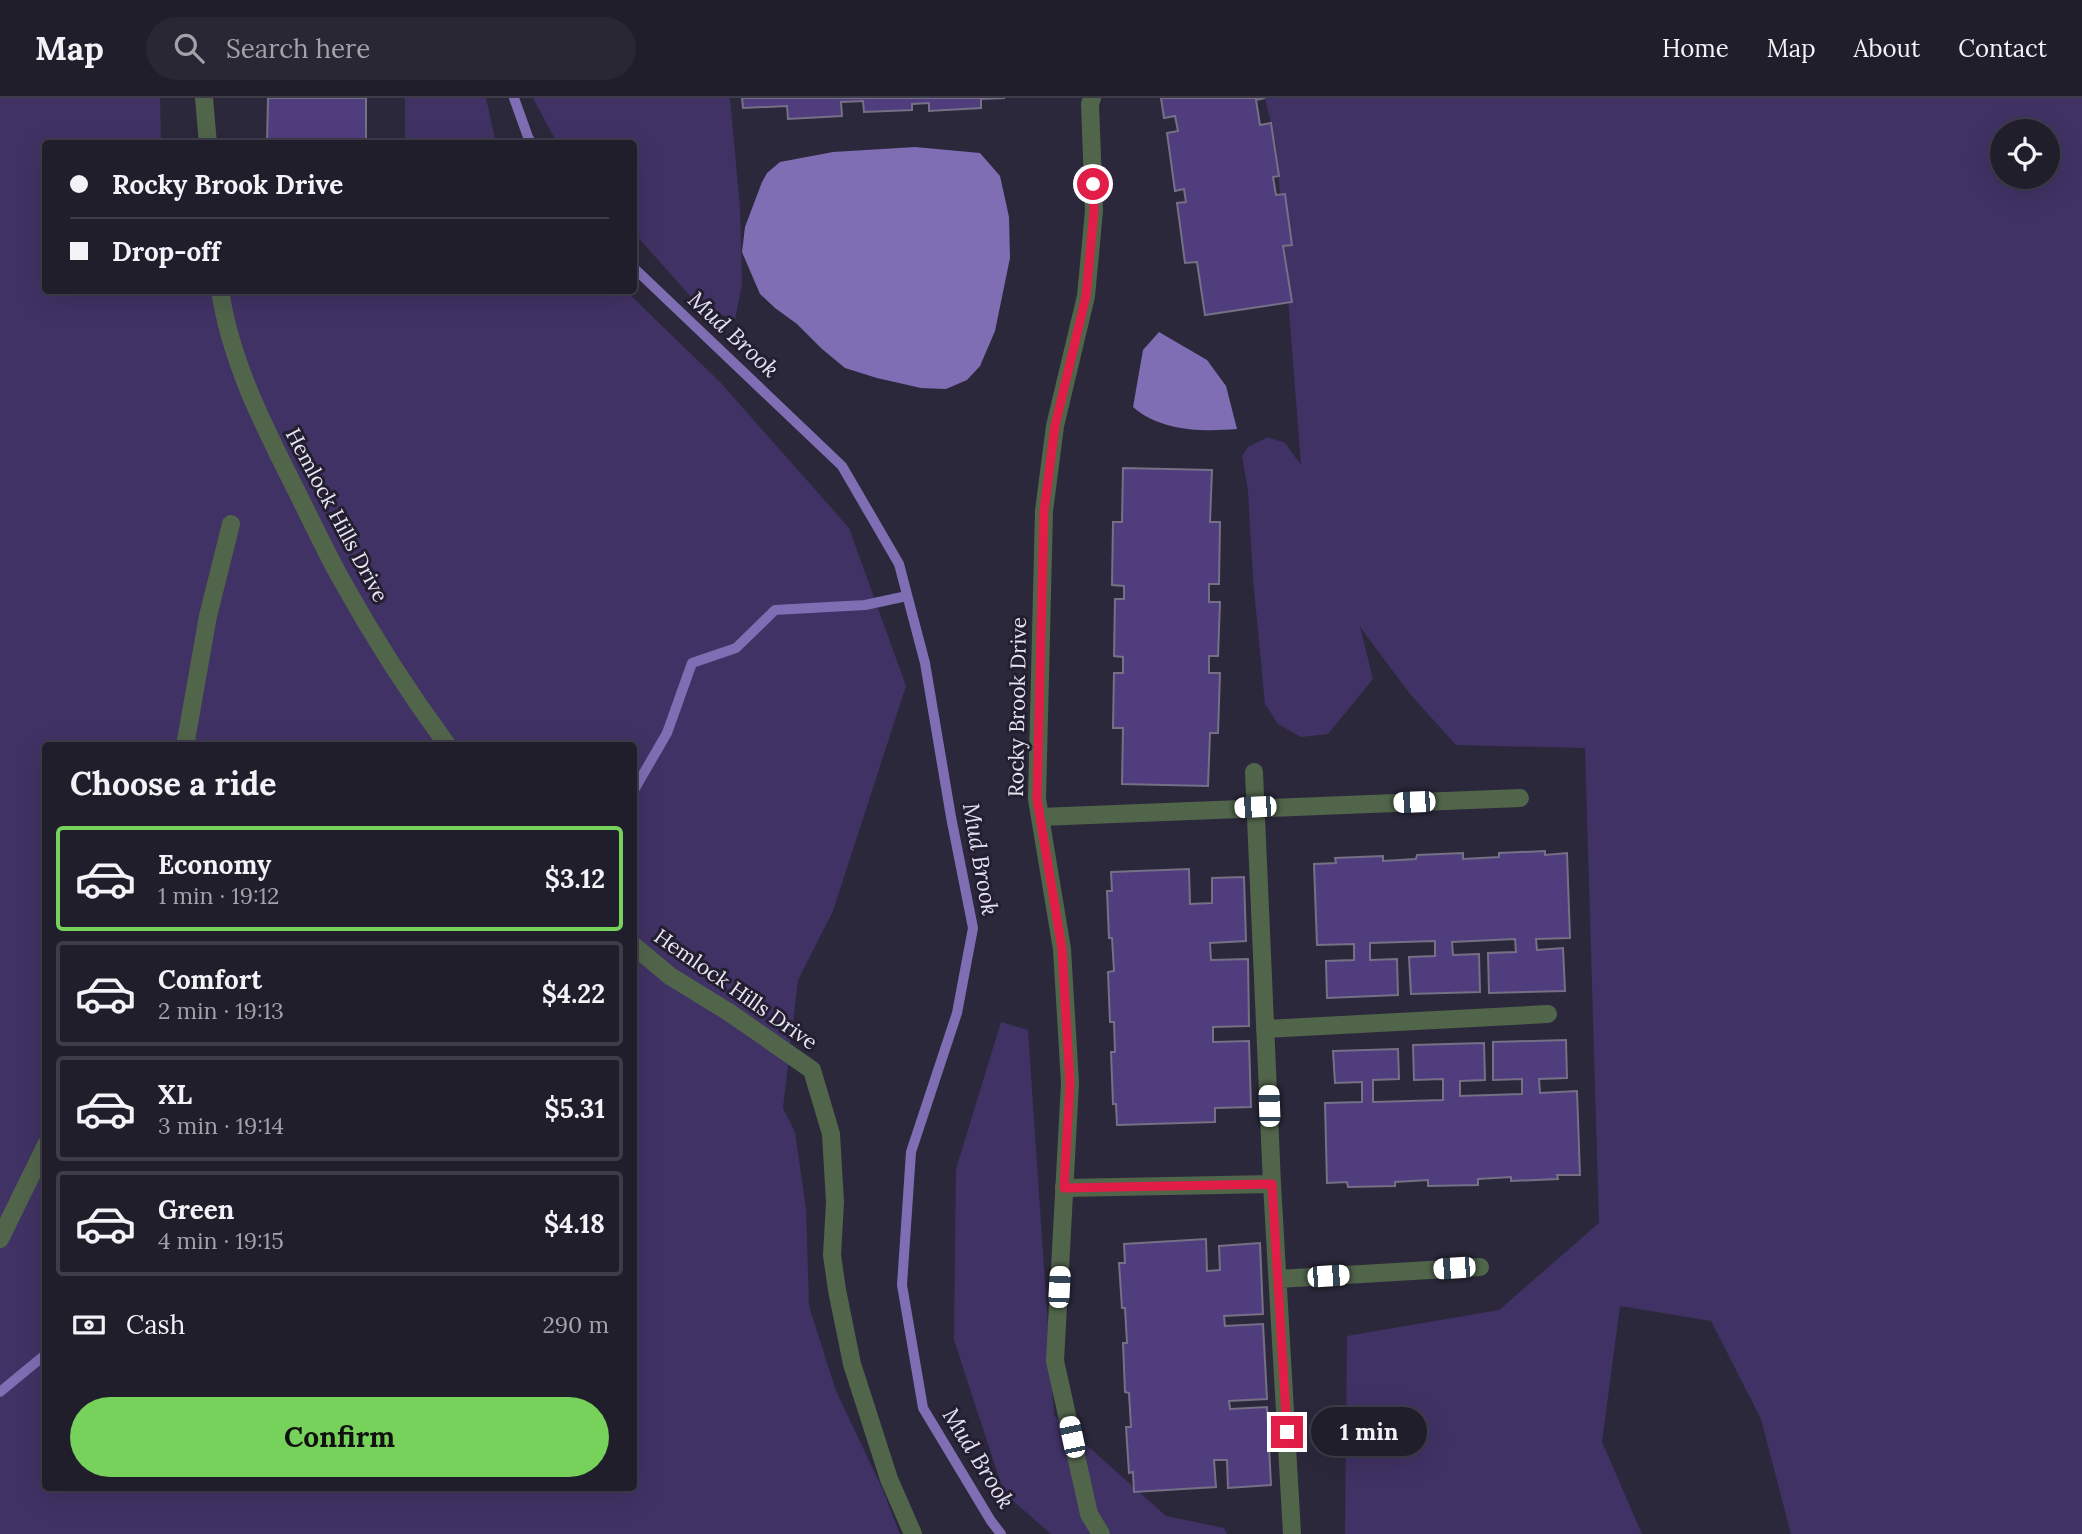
<!DOCTYPE html>
<meta charset="utf-8">
<style>
:root{--surface:#211e2c;--page:#292734;--text:#f1f3f6;--muted:#a2a2a9;--line:#3e3c48;--accent:#76d25a}
body{margin:0;font-family:Lora,serif;background:var(--page);color:var(--text);height:100vh;display:flex;flex-direction:column;font-size:26px;white-space:nowrap}
*{box-sizing:border-box;margin:0}
p{font-size:23px;color:var(--muted)}
.icon{flex:none;width:38px;height:38px;fill:none;stroke:currentColor;stroke-width:2;stroke-linecap:round;stroke-linejoin:round}
.map{position:relative;flex:1;overflow:hidden}
.panel{position:absolute;left:42px;top:644px;width:595px;height:749px;display:flex;flex-direction:column;background:var(--surface);border-radius:7px;box-shadow:0 7px 28px #0002,0 0 0 2px var(--line)}
.panel>*{flex:none}
.guide{position:absolute;left:42px;top:42px;width:595px;height:154px;border-radius:7px;box-shadow:0 7px 28px #0002,0 0 0 2px var(--line);display:grid;align-content:center;height:154px;padding:0 28px;background:var(--surface)}
.tools{position:absolute;left:1990px;top:21px;display:grid;gap:14px}
.tools a{display:grid;place-items:center;width:70px;height:70px;border-radius:50%;background:var(--surface);box-shadow:0 7px 28px #0002,0 0 0 2px var(--line);font-size:35px}
.end{position:absolute;width:32px;height:32px;margin:-16px;border:9px solid #e11d48;background:#fff;box-shadow:0 0 0 4px #fff}
.from{border-radius:50%}
.bubble{position:absolute;height:49px;border-radius:24px;background:var(--surface);box-shadow:0 7px 28px #0002,0 0 0 2px var(--line);font-size:23px;font-weight:700;line-height:49px;text-align:center}
.car{position:absolute;width:21px;height:42px;margin:-21px -10px;border-radius:9px;box-shadow:0 0 5px 2px #0007;background:linear-gradient(#fff 24%,#345 0 40%,#fff 0 76%,#345 0 86%,#fff 0)}
.guide b{display:flex;align-items:center;gap:24px;height:66px;font-size:26px}
.guide b+b{border-top:2px solid var(--line)}
.guide i{width:18px;height:18px;background:var(--text)}
ul{padding:0;list-style:none}
li{display:flex;align-items:center;gap:21px;height:105px;margin:0 14px 10px;padding:0 14px;border:4px solid var(--line);border-radius:7px}
li div{flex:1}
li b{display:block;font-size:26px}
li em{font-style:normal;font-weight:700}
li.selected{border-color:var(--accent)}
li>.icon{width:63px;height:63px;stroke-width:1.5}
h2{padding:0 28px;font-size:32px;line-height:84px}
.pay{display:flex;align-items:center;gap:18px;height:77px;padding:0 28px;font-size:26px}
.pay p{margin-inline-start:auto}
.button{display:flex;gap:14px;margin-top:auto;padding:14px 28px}
.button a{flex:1;height:80px;border-radius:42px;background:var(--accent);color:#111;font-size:28px;font-weight:700;line-height:80px;text-align:center}
header{display:flex;align-items:center;gap:42px;box-sizing:border-box;height:98px;padding:0 35px;background:var(--surface);border-bottom:2px solid var(--line)}
header strong{font-size:33px}
nav{display:flex;gap:38px;margin-inline-start:auto;font-size:24px}
.search{width:490px;height:63px;background:var(--page);display:flex;align-items:center;gap:18px;box-sizing:border-box;padding:0 24px;border-radius:38px;color:var(--muted);font-size:26px}
.map>svg:first-child{display:block}
.green{fill:#403264;fill-rule:evenodd}
.water{fill:#7f6eb3}
.lines{fill:none;stroke-linecap:round;stroke-linejoin:round}
.stream{stroke:#7f6eb3;stroke-width:10}
.building{fill:#503d7e;stroke:#757086;stroke-width:2}
.lane{stroke:#51654b;stroke-width:18}
.street{stroke:#51654b;stroke-width:18}
.route{stroke:#e11d48;stroke-width:9}
.labels{text-anchor:middle;dominant-baseline:central;stroke-width:6;stroke-linejoin:round;paint-order:stroke}
.street-label{font-size:21px;fill:#e8e6f2;stroke:#231f30}
.water-label{font-size:23px;font-style:italic;fill:#e5e1f5;stroke:#231f30}
</style>
<header>
<strong>Map</strong>
<div class="search"><svg class="icon" aria-label="search" viewBox="0 0 24 24"><circle cx="10" cy="10" r="6"/><path d="M15 15l6 6"/></svg>Search here</div>
<nav><a>Home</a><a>Map</a><a>About</a><a>Contact</a></nav>
</header>
<div class="map">
<svg width="2082" height="1436" viewBox="0 0 2082 1436">
<rect width="100%" height="100%" fill="#2c283b"/>
<path class="green" d="M 0,0 L 160,0 L 161,45 L 46,46 L 46,192 L 626,193 L 720,284 L 849,430 L 906,588 L 833,813 L 798,882 L 783,1010 L 795,1034 L 806,1111 L 809,1208 L 836,1293 L 882,1390 L 900,1436 L 0,1436 ZM 46,648 L 634,648 L 634,1390 L 46,1390 Z
M 405,0 L 486,0 L 496,45 L 405,45 Z
M 533,0 L 730,0 L 740,110 L 742,186 L 735,222 L 700,209 L 634,135 L 634,46 L 557,45 Z
M 1265,0 L 2082,0 L 2082,1436 L 1791,1436 L 1761,1321 L 1711,1223 L 1620,1208 L 1602,1344 L 1642,1436 L 1345,1436 L 1347,1238 L 1499,1212 L 1599,1125 L 1585,650 L 1456,647 L 1410,596 L 1360,529 L 1373,581 L 1328,636 L 1301,639 L 1278,626 L 1265,606 L 1253,481 L 1248,393 L 1242,358 L 1248,349 L 1268,339 L 1285,345 L 1301,367 L 1276,46 ZM 2002,33 L 2048,33 L 2048,79 L 2002,79 Z
M 1001,924 L 1028,932 L 1054,1318 L 1166,1418 L 1224,1430 L 1227,1436 L 1051,1436 L 1004,1395 L 954,1242 L 956,1071 Z"/>
<path class="water" d="M 915,49 L 980,55 L 1000,78 L 1009,119 L 1010,160 L 995,233 L 980,268 L 967,282 L 946,291 L 921,290 L 877,280 L 845,270 L 822,251 L 797,226 L 775,210 L 760,196 L 742,154 L 745,129 L 762,84 L 767,75 L 780,64 L 833,54 Z
M 1159,234 L 1207,262 L 1226,288 L 1237,331 C 1202,334 1160,333 1133,309 L 1143,252 Z"/>
<g class="lines">
<path class="stream" d="M 514,0 L 528,39 L 532,46
M 634,170 L 842,368 L 899,466 L 925,565 L 951,719 L 973,830 L 957,915 L 911,1054 L 902,1187 L 923,1310 L 991,1423 L 1001,1436
M 634,692 L 667,635 L 692,565 L 736,550 L 775,512 L 865,507 L 907,498
M 0,1294 L 46,1256"/>
</g>
<path class="building" d="M 268,0 L 366,0 L 366,46 L 267,46 Z
M 742,0 L 1005,0 L 981,1 L 981,10 L 929,13 L 929,5 L 912,6 L 912,12 L 864,14 L 863,3 L 841,4 L 842,18 L 788,21 L 787,8 L 743,10 Z
M 1161,0 L 1265,0 L 1256,2 L 1260,27 L 1271,25 L 1279,78 L 1273,79 L 1276,97 L 1285,96 L 1292,147 L 1283,148 L 1292,204 L 1205,217 L 1197,164 L 1185,165 L 1177,105 L 1186,104 L 1184,91 L 1175,93 L 1167,35 L 1178,33 L 1175,18 L 1164,20 Z
M 1123,370 L 1212,372 L 1210,424 L 1220,424 L 1219,486 L 1209,486 L 1209,504 L 1220,504 L 1218,558 L 1209,558 L 1209,575 L 1220,575 L 1218,635 L 1210,635 L 1208,688 L 1122,686 L 1123,630 L 1113,630 L 1114,575 L 1123,575 L 1123,559 L 1114,558 L 1115,501 L 1124,501 L 1124,488 L 1112,487 L 1113,424 L 1122,424 Z
M 1545,753 L 1545,757 L 1567,755 L 1570,840 L 1536,841 L 1537,852 L 1563,850 L 1565,893 L 1489,895 L 1488,855 L 1516,854 L 1515,841 L 1452,844 L 1453,857 L 1479,856 L 1480,894 L 1411,896 L 1409,859 L 1435,858 L 1435,843 L 1370,845 L 1370,862 L 1397,861 L 1398,897 L 1327,900 L 1326,863 L 1354,862 L 1354,846 L 1317,847 L 1314,766 L 1336,765 L 1335,760 L 1383,758 L 1383,763 L 1416,761 L 1417,757 L 1463,755 L 1463,761 L 1499,759 L 1499,755 Z
M 1189,771 L 1190,806 L 1212,805 L 1212,780 L 1244,779 L 1246,843 L 1210,845 L 1211,862 L 1248,861 L 1249,928 L 1213,929 L 1213,944 L 1249,943 L 1251,1009 L 1215,1010 L 1215,1024 L 1117,1027 L 1116,1006 L 1113,1006 L 1111,954 L 1115,954 L 1114,924 L 1110,924 L 1108,874 L 1114,873 L 1112,840 L 1109,840 L 1107,793 L 1112,793 L 1111,774 Z
M 1566,942 L 1567,980 L 1539,981 L 1540,995 L 1577,993 L 1580,1077 L 1557,1077 L 1558,1081 L 1511,1083 L 1511,1079 L 1478,1081 L 1478,1087 L 1428,1088 L 1428,1082 L 1395,1084 L 1395,1088 L 1348,1089 L 1347,1084 L 1327,1085 L 1325,1005 L 1362,1004 L 1362,984 L 1335,985 L 1333,953 L 1398,951 L 1399,981 L 1373,982 L 1373,1004 L 1443,1002 L 1443,981 L 1414,982 L 1413,947 L 1484,945 L 1485,982 L 1460,983 L 1460,998 L 1522,996 L 1522,981 L 1493,982 L 1493,944 Z
M 1206,1141 L 1207,1173 L 1220,1172 L 1219,1148 L 1260,1145 L 1263,1216 L 1224,1218 L 1225,1228 L 1263,1226 L 1267,1301 L 1229,1303 L 1230,1311 L 1267,1309 L 1271,1387 L 1228,1390 L 1227,1362 L 1214,1362 L 1216,1389 L 1134,1394 L 1133,1374 L 1129,1375 L 1126,1329 L 1131,1329 L 1129,1295 L 1125,1294 L 1123,1245 L 1127,1245 L 1125,1210 L 1122,1210 L 1119,1165 L 1125,1165 L 1124,1146 Z"/>
<g class="lines">
<path class="lane" d="M 1040,719 L 1520,700
M 1265,931 L 1548,916
M 1272,1086 L 1292,1436
M 1064,1090 L 1272,1086 L 1254,674
M 1278,1181 L 1480,1169
M 1055,1263 L 1089,1416 L 1101,1436"/>
<path class="street" d="M 204,0 L 208,46
M 220,192 C 231,266 265,330 298,396 C 312,424 326,454 341,481 C 373,539 409,595 448,648
M 185,648 L 208,518 L 231,426
M 634,848 L 670,878 L 730,915 L 812,972 L 831,1036 L 835,1104 L 832,1157 L 837,1192 L 852,1266 L 889,1381 L 913,1436
M 0,1141 L 46,1047
M 1055,1263 L 1070,985 L 1062,851 L 1037,701 L 1044,413 L 1055,328 L 1086,198 L 1094,113 L 1090,6 L 1092,0"/>
</g>
<g class="lines">
<path class="route" d="M 1093,86 L 1094,113 L 1086,198 L 1055,328 L 1044,413 L 1037,701 L 1062,851 L 1070,985 L 1064,1090 L 1272,1086 L 1287,1334"/>
</g>
<g class="labels">
<g class="street-label">
<text transform="translate(337 417) rotate(62)">Hemlock Hills Drive</text>
<text transform="translate(1017 609) rotate(-89)">Rocky Brook Drive</text>
<text transform="translate(736 891) rotate(35)">Hemlock Hills Drive</text>
</g>
<g class="water-label">
<text transform="translate(734 236) rotate(43)">Mud Brook</text>
<text transform="translate(981 761) rotate(80)">Mud Brook</text>
<text transform="translate(979 1360) rotate(58)">Mud Brook</text>
</g>
</g>
</svg>
<div class="tools">
<a><svg class="icon" aria-label="locate" viewBox="0 0 24 24"><circle cx="12" cy="12" r="6"/><path d="M12 2v4M12 18v4M2 12h4M18 12h4"/></svg></a>
</div>
<i class="end from" style="left:1093px;top:86px"></i>
<i class="end" style="left:1287px;top:1334px"></i>
<div class="bubble" style="left:1311px;top:1309px;width:116px">1 min</div>
<i class="car" style="left:1414px;top:704px;rotate:268deg"></i>
<i class="car" style="left:1255px;top:709px;rotate:267deg"></i>
<i class="car" style="left:1269px;top:1008px;rotate:358deg"></i>
<i class="car" style="left:1454px;top:1170px;rotate:266deg"></i>
<i class="car" style="left:1328px;top:1178px;rotate:86deg"></i>
<i class="car" style="left:1059px;top:1189px;rotate:3deg"></i>
<i class="car" style="left:1072px;top:1339px;rotate:348deg"></i>
<div class="guide">
<b><i class="from"></i>Rocky Brook Drive</b>
<b><i></i>Drop-off</b>
</div>
<section class="panel">
<h2>Choose a ride</h2>
<ul>
<li class="selected"><svg class="icon" aria-label="car" viewBox="0 0 24 24"><path d="M5 17H2v-5l4-1 3-4h7l3 4 3 1v5h-3M9 17h6M6 11h13"/><circle cx="7" cy="17" r="2"/><circle cx="17" cy="17" r="2"/></svg><div><b>Economy</b><p>1 min · 19:12</p></div><em>$3.12</em></li>
<li><svg class="icon" aria-label="car" viewBox="0 0 24 24"><path d="M5 17H2v-5l4-1 3-4h7l3 4 3 1v5h-3M9 17h6M6 11h13"/><circle cx="7" cy="17" r="2"/><circle cx="17" cy="17" r="2"/></svg><div><b>Comfort</b><p>2 min · 19:13</p></div><em>$4.22</em></li>
<li><svg class="icon" aria-label="car" viewBox="0 0 24 24"><path d="M5 17H2v-5l4-1 3-4h7l3 4 3 1v5h-3M9 17h6M6 11h13"/><circle cx="7" cy="17" r="2"/><circle cx="17" cy="17" r="2"/></svg><div><b>XL</b><p>3 min · 19:14</p></div><em>$5.31</em></li>
<li><svg class="icon" aria-label="car" viewBox="0 0 24 24"><path d="M5 17H2v-5l4-1 3-4h7l3 4 3 1v5h-3M9 17h6M6 11h13"/><circle cx="7" cy="17" r="2"/><circle cx="17" cy="17" r="2"/></svg><div><b>Green</b><p>4 min · 19:15</p></div><em>$4.18</em></li>
</ul>
<div class="pay"><svg class="icon" aria-label="cash" viewBox="0 0 24 24"><path d="M3 7h18v10H3z"/><circle cx="12" cy="12" r="2"/></svg>Cash<p>290 m</p></div>
<div class="button"><a>Confirm</a></div>
</section>
</div>
